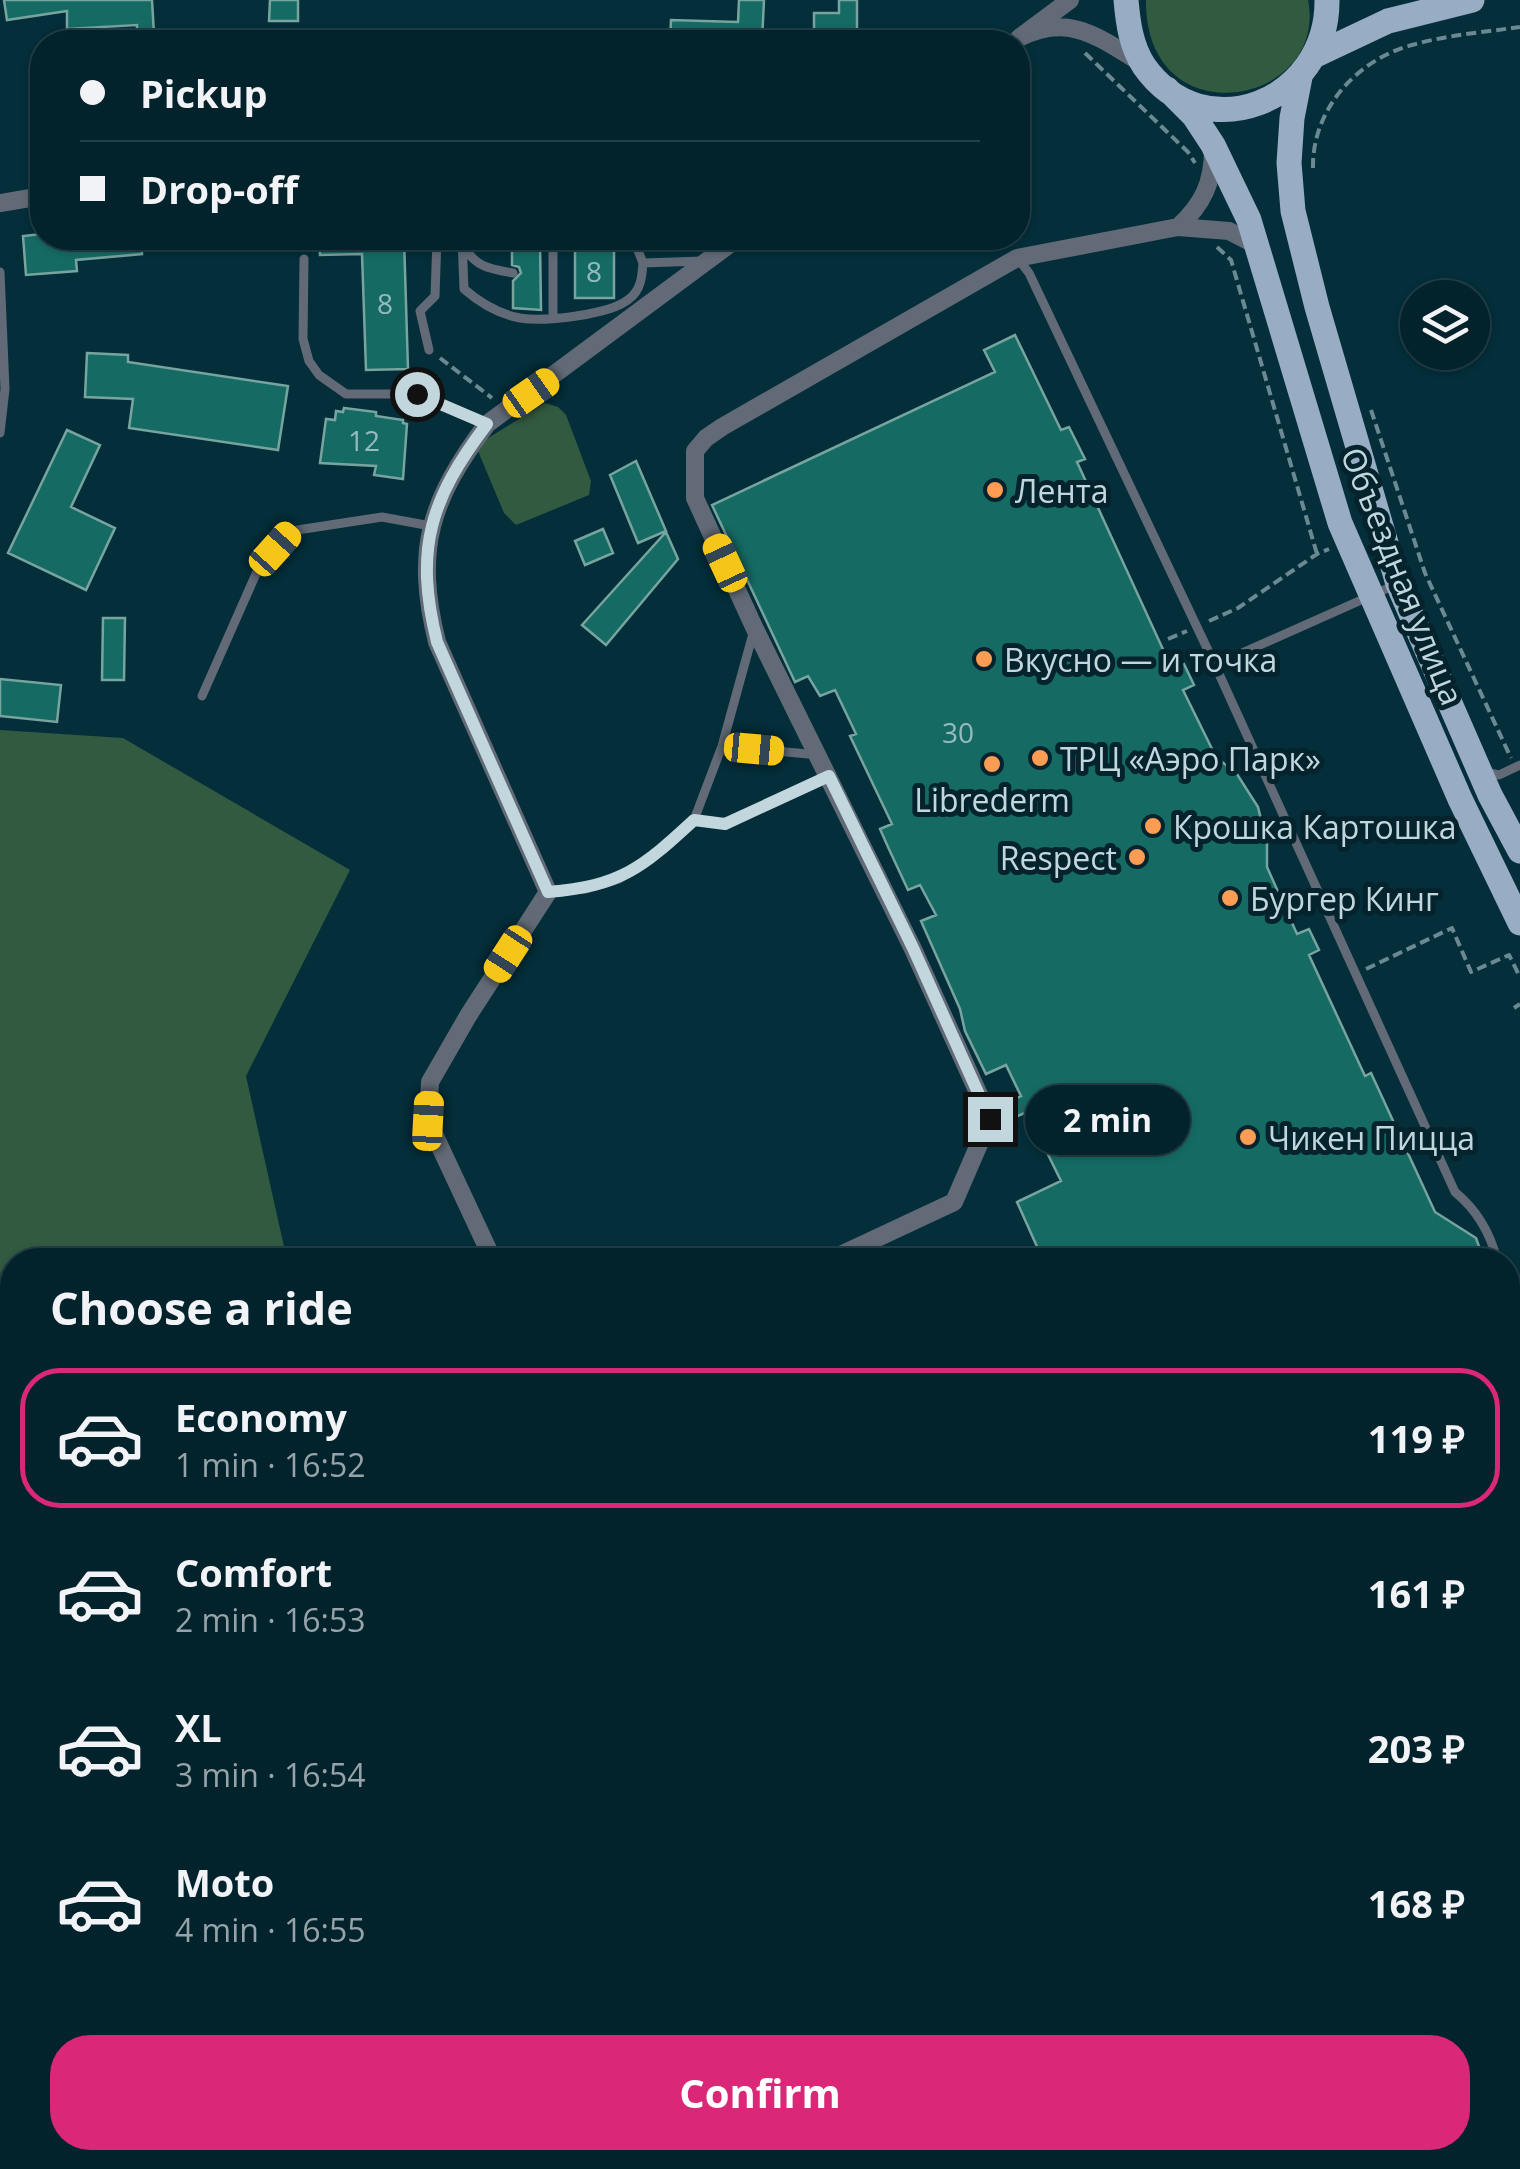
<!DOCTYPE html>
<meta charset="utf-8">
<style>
:root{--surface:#02222c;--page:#102f38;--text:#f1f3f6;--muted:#96a4a9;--line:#233f48;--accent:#db2777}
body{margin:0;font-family:"Open Sans",sans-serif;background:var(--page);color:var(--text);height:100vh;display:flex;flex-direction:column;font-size:38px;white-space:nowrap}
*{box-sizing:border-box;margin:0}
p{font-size:32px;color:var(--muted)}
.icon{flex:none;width:55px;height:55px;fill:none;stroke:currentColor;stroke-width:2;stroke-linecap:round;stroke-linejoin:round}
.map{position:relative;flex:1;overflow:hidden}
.side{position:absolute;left:0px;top:1248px;width:1520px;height:922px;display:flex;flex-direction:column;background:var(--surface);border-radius:40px 40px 0 0;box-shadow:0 2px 8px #0004,0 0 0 2px var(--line)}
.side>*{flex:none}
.banner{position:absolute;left:30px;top:30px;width:1000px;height:220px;border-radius:40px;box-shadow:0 2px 8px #0004,0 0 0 2px var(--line);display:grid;align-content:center;height:220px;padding:0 50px;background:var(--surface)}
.buttons{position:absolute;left:1400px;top:280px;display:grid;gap:20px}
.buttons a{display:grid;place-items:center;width:90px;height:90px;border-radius:50%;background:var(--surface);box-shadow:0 2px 8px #0004,0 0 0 2px var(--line);font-size:50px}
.end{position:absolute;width:45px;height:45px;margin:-22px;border:12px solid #c1d6dd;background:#111;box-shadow:0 0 0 5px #111}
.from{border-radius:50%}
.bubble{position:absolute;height:70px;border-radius:35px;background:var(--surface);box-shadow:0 2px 8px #0004,0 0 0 2px var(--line);font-size:32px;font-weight:700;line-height:70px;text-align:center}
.car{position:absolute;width:30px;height:60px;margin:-30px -15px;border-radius:12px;box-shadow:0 0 8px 2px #0007;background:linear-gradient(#f5c518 24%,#345 0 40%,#f5c518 0 76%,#345 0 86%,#f5c518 0)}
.banner b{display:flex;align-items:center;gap:35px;height:95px;font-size:38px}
.banner b+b{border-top:2px solid var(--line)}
.banner i{width:25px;height:25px;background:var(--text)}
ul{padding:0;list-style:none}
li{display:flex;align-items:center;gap:30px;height:140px;margin:0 20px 15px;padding:0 30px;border:5px solid transparent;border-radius:40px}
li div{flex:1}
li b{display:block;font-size:38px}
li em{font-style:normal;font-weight:700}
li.on{border-color:var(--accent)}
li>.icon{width:90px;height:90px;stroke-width:1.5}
h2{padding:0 50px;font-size:45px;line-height:120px}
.button{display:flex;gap:20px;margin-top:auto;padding:20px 50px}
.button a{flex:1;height:115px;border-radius:40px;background:var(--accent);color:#fff;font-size:40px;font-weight:700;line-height:115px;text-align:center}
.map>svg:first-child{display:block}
.green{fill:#325a41}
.building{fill:#166a64;stroke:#77a49f;stroke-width:2.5}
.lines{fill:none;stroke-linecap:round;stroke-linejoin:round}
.path{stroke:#6a8993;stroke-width:4;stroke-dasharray:10 5;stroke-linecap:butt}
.lane{stroke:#616a76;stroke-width:9}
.street{stroke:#616a76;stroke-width:18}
.primary{stroke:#98acc4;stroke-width:25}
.route{stroke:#c1d6dd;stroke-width:12}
.poi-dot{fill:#fc9d53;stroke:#05232c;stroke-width:4}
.labels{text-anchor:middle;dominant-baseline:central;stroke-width:10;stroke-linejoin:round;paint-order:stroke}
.number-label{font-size:28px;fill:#96bbbf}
.poi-label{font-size:32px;fill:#c1d6dd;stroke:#05232c;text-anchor:start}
.street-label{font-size:32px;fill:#c1d6dd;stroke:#05232c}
</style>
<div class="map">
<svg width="1520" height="2169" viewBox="0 0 1520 2169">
<rect width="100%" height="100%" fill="#032e3a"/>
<path class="green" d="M 1308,0 C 1329,106 1145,140 1146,0 Z
M 545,403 L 558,407 L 566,415 L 591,481 L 589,495 L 516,525 L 504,513 L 478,451 L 485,440 Z
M 0,730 L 123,738 L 350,870 L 246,1076 L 287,1260 L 12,1260 L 12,2158 L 1480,2158 L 1477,2169 L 0,2169 Z
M 1520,2075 L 1520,2169 L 1494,2169 L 1497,2158 L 1508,2158 L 1508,2116 Z"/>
<path class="building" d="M 4,0 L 152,0 L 154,34 L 137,35 L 137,25 L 67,29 L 67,11 L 7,20 Z
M 270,0 L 298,0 L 298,21 L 269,21 Z
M 739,0 L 764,0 L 762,42 L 699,37 L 699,42 L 670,42 L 671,20 L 738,22 Z
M 839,0 L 857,0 L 857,42 L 814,42 L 814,13 L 839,13 Z
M 42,234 L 42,238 L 141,238 L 142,254 L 76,260 L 77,271 L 26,275 L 23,236 Z
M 319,238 L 404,238 L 408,369 L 366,370 L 362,254 L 320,255 Z
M 540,242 L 541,310 L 513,308 L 513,281 L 521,273 L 519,267 L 512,265 L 512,243 Z
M 575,243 L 614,243 L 614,298 L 575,298 Z
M 1015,335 L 1061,430 L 1069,427 L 1085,459 L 1077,462 L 1172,669 L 1184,664 L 1194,685 L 1183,690 L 1216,757 L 1237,774 L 1258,807 L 1267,844 L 1267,867 L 1297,934 L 1309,929 L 1319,950 L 1309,955 L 1365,1076 L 1371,1073 L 1435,1212 L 1476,1238 L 1484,1260 L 1043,1260 L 1017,1202 L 1061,1181 L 1027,1112 L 1006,1121 L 998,1106 L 1021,1096 L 1006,1065 L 986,1074 L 965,1031 L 960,1009 L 921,921 L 936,915 L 920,885 L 908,890 L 888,847 L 880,829 L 892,824 L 850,736 L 856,734 L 835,690 L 820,696 L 808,676 L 795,682 L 712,505 L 995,372 L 984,350 Z
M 87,353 L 128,355 L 128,362 L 288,386 L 278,450 L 129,428 L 133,399 L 85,397 Z
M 344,408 L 376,412 L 376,416 L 403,420 L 403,423 L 407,424 L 403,479 L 374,475 L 376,466 L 320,463 L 326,419 L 335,420 L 336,411 L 343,412 Z
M 67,430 L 100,445 L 71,507 L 115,528 L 86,590 L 8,553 Z
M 636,461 L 666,531 L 638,543 L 610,475 Z
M 603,529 L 613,553 L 585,565 L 575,541 Z
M 666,532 L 678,559 L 606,645 L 582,625 Z
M 103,618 L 125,618 L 124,680 L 102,680 Z
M 0,679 L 61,685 L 57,722 L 0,716 Z"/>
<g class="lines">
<path class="path" d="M 1085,53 L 1188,152 L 1195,163
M 1313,168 C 1312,110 1356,60 1412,45 C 1447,35 1485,32 1520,27
M 1217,247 L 1231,260 L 1317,554
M 440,358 L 492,398
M 1371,410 L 1425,573 L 1511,758
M 1209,621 L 1238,608 L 1317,554 L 1329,549
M 1168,639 L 1187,631
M 1366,969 L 1452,928 L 1471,972 L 1509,955 L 1520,977
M 1514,1008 L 1520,1004
M 0,1355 L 12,1359"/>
<path class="lane" d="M 777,42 L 777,40
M 462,238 L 464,289 C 479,302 499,314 520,318 C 544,322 610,315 629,299 C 641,290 642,277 643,263
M 553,238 L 553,318
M 633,238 L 643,263 L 702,261
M 463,245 C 475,267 489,269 513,273
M 304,259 L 303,339 L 309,361 L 319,375 L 346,394 L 417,394 L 487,424
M 1019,260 L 1029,273 L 1215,665 L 1455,1192 C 1477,1210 1490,1232 1497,1260
M 0,272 L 5,389 L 0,433
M 429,350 L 420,311 L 435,296 L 437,238
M 1215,665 L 1395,585
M 202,696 L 259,567 L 291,531 L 382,517 L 431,526
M 722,746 L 819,755
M 1485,772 L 1499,775 L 1520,765
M 694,820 L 725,824 L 829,776
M 548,892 L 586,889 L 619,879 L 650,860 L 694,820 L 722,746 L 754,630
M 1508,1294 L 1518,1318 L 1508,1323
M 1508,1356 L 1520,1350
M 1508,1389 L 1520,1384
M 1508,1451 L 1520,1445
M 0,1489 L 12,1437
M 1508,1504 L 1520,1532
M 1508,1916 L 1520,1921
M 0,2122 L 12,2122
M 588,2158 L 590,2169
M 879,2158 L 882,2169
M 1101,2158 L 1131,2169
M 1452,2158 L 1452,2169"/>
<path class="street" d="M 1070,0 L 1019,38 C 1070,12 1099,38 1143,64
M 0,203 L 42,196
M 1178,227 C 1203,204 1213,183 1213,149
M 493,1260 L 428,1121 L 430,1082 L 468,1016 L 548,892 L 437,642 C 414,549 430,500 487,424 L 738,238
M 830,1260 L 954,1202 L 990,1119 L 913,949 L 754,627 L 695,498 L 695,451 L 706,438 L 722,427 L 1017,258 L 1178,227 L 1229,231 L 1256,245
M 1508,1838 L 1520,1839"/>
<path class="primary" d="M 1126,0 C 1128,23 1131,46 1144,66 C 1204,151 1328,102 1327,0
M 1316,55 L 1388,21 L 1472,0
M 1300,77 L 1292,118 L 1289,163 L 1293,211 L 1317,307 L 1398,584 L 1490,795 L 1520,851
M 1167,89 L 1194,116 L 1213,145 L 1249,220 L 1340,523 L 1460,799 L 1520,923"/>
</g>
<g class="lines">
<path class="route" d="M 417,394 L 487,424 C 430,499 414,549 437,642 L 548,892 C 621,886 642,868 694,820 L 725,824 L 829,776 L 913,948 L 990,1119"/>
</g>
<g class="poi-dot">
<circle cx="995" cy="490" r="10"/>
<circle cx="984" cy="659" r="10"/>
<circle cx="1040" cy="758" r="10"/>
<circle cx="992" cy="764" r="10"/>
<circle cx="1153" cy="826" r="10"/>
<circle cx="1137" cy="857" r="10"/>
<circle cx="1230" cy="898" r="10"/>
<circle cx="1248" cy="1137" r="10"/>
</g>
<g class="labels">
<g class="number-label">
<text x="594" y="271">8</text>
<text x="385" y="303">8</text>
<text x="364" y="440">12</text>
<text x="958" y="732">30</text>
</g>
<g class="poi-label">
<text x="1015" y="490">Лента</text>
<text x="1004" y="659">Вкусно — и точка</text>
<text x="1060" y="758">ТРЦ «Аэро Парк»</text>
<text x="992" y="799" text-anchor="middle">Librederm</text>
<text x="1173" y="826">Крошка Картошка</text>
<text x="1117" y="857" text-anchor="end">Respect</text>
<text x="1250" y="898">Бургер Кинг</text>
<text x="1268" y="1137">Чикен Пицца</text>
</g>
<g class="street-label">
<text transform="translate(1403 576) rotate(68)">Объездная улица</text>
</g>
</g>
</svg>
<div class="buttons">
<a><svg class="icon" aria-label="layers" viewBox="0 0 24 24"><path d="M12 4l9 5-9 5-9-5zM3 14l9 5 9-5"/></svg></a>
</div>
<i class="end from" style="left:417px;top:394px"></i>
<i class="end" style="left:990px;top:1119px"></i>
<div class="bubble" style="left:1025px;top:1085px;width:165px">2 min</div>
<i class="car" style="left:531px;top:393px;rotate:55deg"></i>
<i class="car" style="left:275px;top:549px;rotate:42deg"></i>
<i class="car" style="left:725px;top:563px;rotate:335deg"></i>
<i class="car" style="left:754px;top:749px;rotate:95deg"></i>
<i class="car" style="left:508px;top:954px;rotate:213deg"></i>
<i class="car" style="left:428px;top:1121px;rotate:3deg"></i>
<div class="banner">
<b><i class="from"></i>Pickup</b>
<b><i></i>Drop-off</b>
</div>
<section class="side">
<h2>Choose a ride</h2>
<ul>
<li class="on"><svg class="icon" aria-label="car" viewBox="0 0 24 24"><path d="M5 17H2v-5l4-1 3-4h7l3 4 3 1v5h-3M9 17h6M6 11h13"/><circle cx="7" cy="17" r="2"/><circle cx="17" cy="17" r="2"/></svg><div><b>Economy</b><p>1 min · 16:52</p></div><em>119 ₽</em></li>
<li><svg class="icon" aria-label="car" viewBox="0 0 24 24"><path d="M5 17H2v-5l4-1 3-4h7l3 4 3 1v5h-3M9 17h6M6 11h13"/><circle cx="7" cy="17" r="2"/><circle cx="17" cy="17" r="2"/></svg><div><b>Comfort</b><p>2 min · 16:53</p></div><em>161 ₽</em></li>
<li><svg class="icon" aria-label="car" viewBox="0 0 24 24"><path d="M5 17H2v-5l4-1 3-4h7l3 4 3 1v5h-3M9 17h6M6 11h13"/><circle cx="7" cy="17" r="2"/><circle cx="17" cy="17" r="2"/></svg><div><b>XL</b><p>3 min · 16:54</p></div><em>203 ₽</em></li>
<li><svg class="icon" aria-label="car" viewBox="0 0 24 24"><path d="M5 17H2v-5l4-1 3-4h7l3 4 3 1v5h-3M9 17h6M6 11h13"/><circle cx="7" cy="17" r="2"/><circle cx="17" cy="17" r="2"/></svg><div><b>Moto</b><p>4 min · 16:55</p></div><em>168 ₽</em></li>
</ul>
<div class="button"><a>Confirm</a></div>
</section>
</div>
